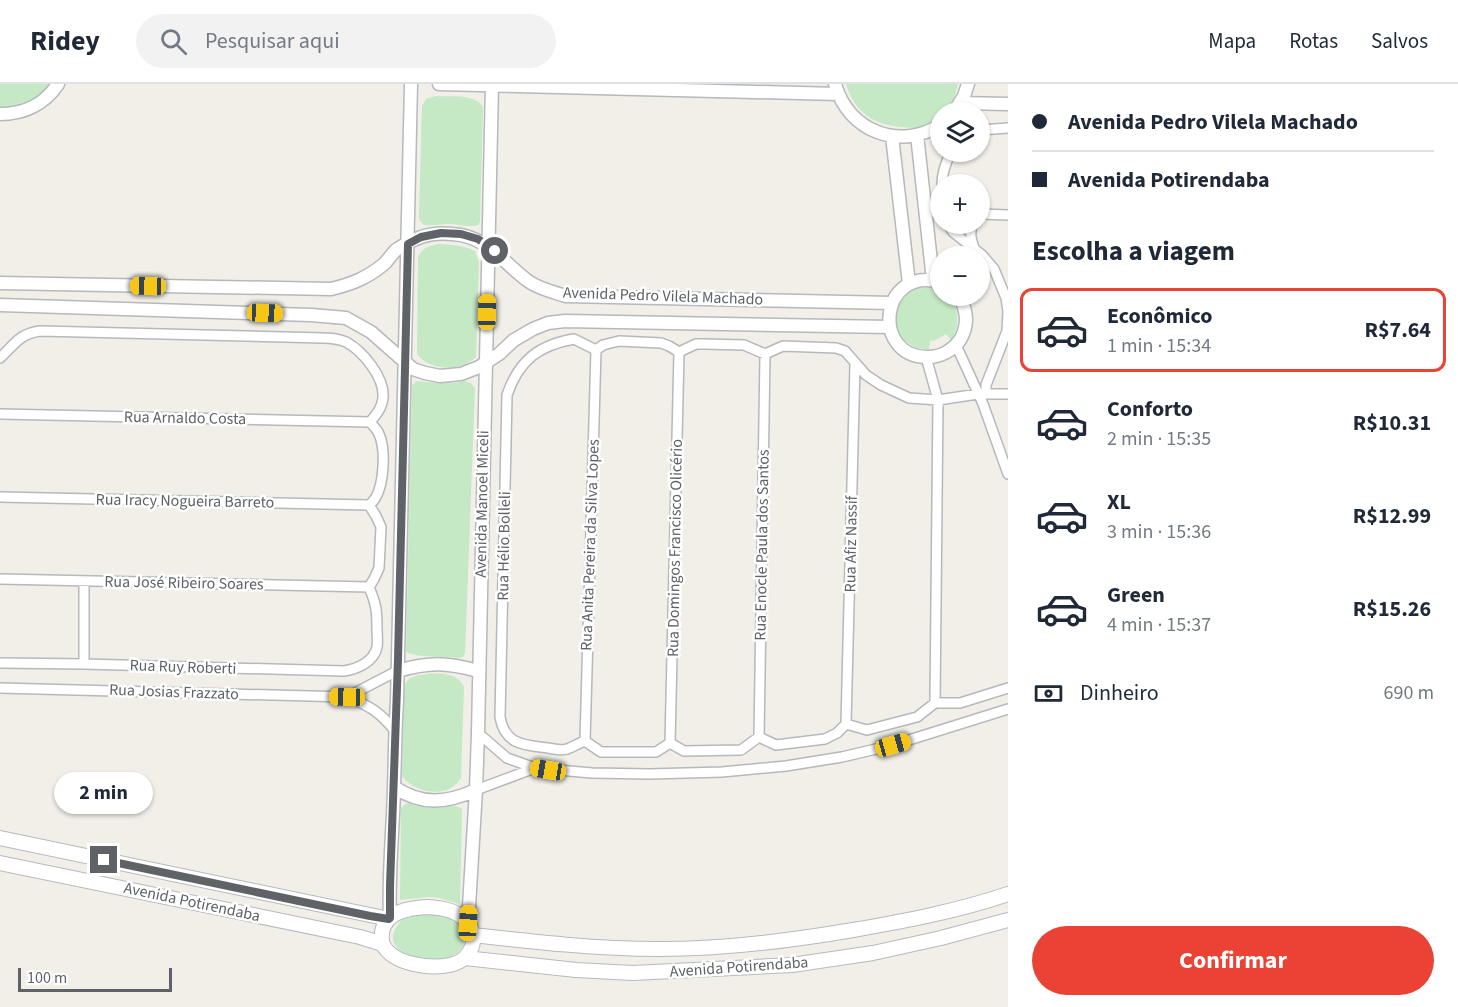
<!DOCTYPE html>
<html lang="pt">
<meta charset="utf-8">
<style>
:root{--surface:#fff;--page:#f2f2f3;--text:#1f2937;--muted:#747a83;--line:#e0e1e3;--accent:#ea4335}
body{margin:0;font-family:"Source Sans 3",sans-serif;background:var(--page);color:var(--text);height:100vh;display:flex;flex-direction:column;font-size:22px;white-space:nowrap}
*{box-sizing:border-box;margin:0}
p{font-size:20px;color:var(--muted)}
.icon{flex:none;width:33px;height:33px;fill:none;stroke:currentColor;stroke-width:2;stroke-linecap:round;stroke-linejoin:round}
.map{position:relative;flex:1;overflow:hidden}
.side{display:flex;flex-direction:column;background:var(--surface);width:450px}
.side>*{flex:none}
.banner{display:grid;align-content:center;height:132px;padding:0 24px;background:var(--surface)}
.buttons{position:absolute;left:930px;top:18px;display:grid;gap:12px}
.buttons a{display:grid;place-items:center;width:60px;height:60px;border-radius:50%;background:var(--surface);box-shadow:0 2px 4px #0004;font-size:30px}
.scale{position:absolute;left:18px;bottom:15px;width:154px;box-sizing:border-box;padding-left:6px;border:3px solid #5f6368;border-top:0;font-size:16px;line-height:21px;white-space:nowrap;color:#5f6368;-webkit-text-stroke:4px #fff;paint-order:stroke}
.end{position:absolute;width:27px;height:27px;margin:-14px;border:8px solid #5f6368;background:#fff;box-shadow:0 0 0 3px #fff}
.from{border-radius:50%}
.bubble{position:absolute;height:42px;border-radius:21px;background:var(--surface);box-shadow:0 2px 4px #0004;font-size:20px;font-weight:700;line-height:42px;text-align:center}
.car{position:absolute;width:18px;height:36px;margin:-18px -9px;border-radius:8px;box-shadow:0 0 4px 2px #0007;background:linear-gradient(#f5c518 24%,#345 0 40%,#f5c518 0 76%,#345 0 86%,#f5c518 0)}
.banner b{display:flex;align-items:center;gap:21px;height:57px;font-size:22px}
.banner b+b{border-top:2px solid var(--line)}
.banner i{width:15px;height:15px;background:var(--text)}
ul{padding:0;list-style:none}
li{display:flex;align-items:center;gap:18px;height:84px;margin:0 12px 9px;padding:0 12px;border:3px solid transparent;border-radius:12px}
li div{flex:1}
li b{display:block;font-size:22px}
li em{font-style:normal;font-weight:700}
li.current{border-color:var(--accent)}
li>.icon{width:54px;height:54px;stroke-width:1.5}
h2{padding:0 24px;font-size:27px;line-height:72px}
.pay{display:flex;align-items:center;gap:15px;height:66px;padding:0 24px;font-size:22px}
.pay p{margin-inline-start:auto}
.button{display:flex;gap:12px;margin-top:auto;padding:12px 24px}
.button a{flex:1;height:69px;border-radius:36px;background:var(--accent);color:#fff;font-size:24px;font-weight:700;line-height:69px;text-align:center}
header{display:flex;align-items:center;gap:36px;box-sizing:border-box;height:84px;padding:0 30px;background:var(--surface);border-bottom:2px solid var(--line)}
header strong{font-size:28px}
nav{display:flex;gap:33px;margin-inline-start:auto;font-size:21px}
.search{width:420px;height:54px;background:var(--page);display:flex;align-items:center;gap:15px;box-sizing:border-box;padding:0 21px;border-radius:33px;color:var(--muted);font-size:22px}
main{display:flex;flex:1;min-height:0}
.map>svg:first-child{display:block}
.green{fill:#c5e8c5}
.lines{fill:none;stroke-linecap:round;stroke-linejoin:round}
.minor-casing{stroke:#b5b8bc;stroke-width:12}
.tertiary-casing{stroke:#b5b8bc;stroke-width:15}
.secondary-casing{stroke:#b6babf;stroke-width:16}
.minor{stroke:#fff;stroke-width:9}
.tertiary{stroke:#fff;stroke-width:12}
.secondary{stroke:#fff;stroke-width:14}
.route{stroke:#5f6368;stroke-width:8}
.labels{text-anchor:middle;dominant-baseline:central;stroke-width:5;stroke-linejoin:round;paint-order:stroke}
.street-label{font-size:16px;fill:#5f6368;stroke:#fff}
</style>
<header>
<strong>Ridey</strong>
<div class="search"><svg class="icon" aria-label="search" viewBox="0 0 24 24"><circle cx="10" cy="10" r="6"/><path d="M15 15l6 6"/></svg>Pesquisar aqui</div>
<nav><a>Mapa</a><a>Rotas</a><a>Salvos</a></nav>
</header>
<main>
<div class="map">
<svg width="1008" height="923" viewBox="0 0 1008 923">
<rect width="100%" height="100%" fill="#f1efe8"/>
<path class="green" d="M 0,0 L 50,0 C 39,16 21,20 3,23 L 0,23 Z
M 846,0 L 958,0 C 956,6 955,13 952,18 C 945,28 928,42 915,44 C 911,44 905,43 901,43 C 873,41 854,27 846,0 Z
M 436,12 C 450,13 475,9 483,23 L 480,138 L 478,141 C 468,144 459,140 448,140 C 440,140 432,142 424,141 L 420,137 L 419,133 L 422,22 L 426,15 Z
M 439,160 C 452,161 463,161 475,167 L 479,178 L 476,273 C 460,288 430,287 417,270 L 418,174 C 421,164 429,162 439,160 Z
M 931,203 L 940,206 L 940,212 C 943,212 948,211 950,213 C 952,214 952,216 953,217 C 959,230 959,244 951,256 L 946,250 L 936,256 L 930,257 L 929,265 C 923,265 917,265 911,261 C 890,250 892,217 913,206 C 918,204 925,204 931,203 Z
M 417,297 L 436,299 L 456,299 L 465,297 L 471,299 L 475,304 L 465,569 L 463,573 L 460,574 C 445,572 418,574 406,568 L 412,301 Z
M 427,590 C 440,589 458,589 464,603 L 461,694 C 449,715 415,710 402,692 L 404,602 C 408,592 417,591 427,590 Z
M 408,719 C 415,721 421,723 428,723 C 440,724 452,718 462,725 L 460,820 L 439,814 L 429,813 L 400,816 L 401,724 L 404,721 Z
M 430,829 C 451,833 472,840 462,865 C 456,870 449,874 441,875 C 424,879 379,868 397,842 C 400,837 406,833 411,831 C 417,829 424,830 430,829 Z"/>
<g class="lines">
<defs>
<path id="minor" d="M 980,46 L 1008,44
M 942,100 C 942,89 946,78 951,68
M 980,130 L 1008,131
M 948,140 L 953,148 L 982,171 L 994,185 L 1006,214 L 1008,227 L 1007,247 L 986,301 L 986,310
M 973,140 C 969,148 971,155 974,164
M 956,261 L 983,320 L 1008,390
M 926,273 L 938,316 L 935,619
M 0,274 C 15,260 19,250 40,247 L 323,254 C 330,254 339,255 346,258 C 363,267 385,294 383,314 C 382,324 376,331 370,338 C 373,342 377,345 379,350 C 386,366 385,410 369,421 L 376,432 L 381,443 L 379,484 L 374,495 L 369,503 C 376,520 377,526 377,544 C 377,550 378,557 377,563 C 374,578 357,585 344,587 L 84,580 L 0,579
M 1008,310 L 978,310 L 938,316 L 909,314 L 881,301 L 866,291 L 845,267 L 836,264 L 783,262 L 765,270 L 744,261 L 705,260 L 696,260 L 679,268 L 669,262 L 661,259 L 619,257 L 603,261 L 596,266 L 574,255 C 539,261 519,276 507,311 L 500,633 C 505,661 524,661 548,664 C 554,665 562,667 567,665 C 573,663 579,659 585,657 L 601,668 L 656,668 L 670,659 L 684,667 L 741,666 L 759,653 L 776,661 L 825,655 L 837,649 L 846,640 L 867,646 L 917,633 L 935,619 L 960,619 L 1008,604
M 0,330 L 370,338
M 0,413 L 369,421
M 0,495 L 369,503
M 84,497 L 84,580
M 0,604 L 347,613 C 370,622 380,628 395,647
M 347,613 L 397,587
M 846,640 L 855,280
M 478,649 L 507,674 L 535,684 L 592,689 L 650,690 L 722,688 L 786,682 L 842,673 L 893,661 L 1008,625
M 759,653 L 765,270
M 585,657 L 596,266
M 670,659 L 679,268
M 476,706 L 535,684"/>
<path id="tertiary" d="M 439,0 L 838,10
M 835,0 C 848,47 899,67 940,41
M 960,19 L 1008,20
M 954,28 L 964,12 L 968,0
M 0,30 C 24,30 45,20 58,0
M 917,51 L 933,196
M 892,52 L 909,200
M 940,198 C 879,182 871,274 928,273 C 941,273 953,266 960,256 C 969,241 967,226 959,212
M 0,199 L 331,205 C 352,200 367,194 384,180 C 388,176 392,170 396,166 C 403,161 413,156 421,153 C 430,150 442,149 452,150 C 488,152 502,178 528,197 C 539,205 553,208 566,212 L 892,219
M 0,221 L 311,231 L 346,234 L 371,248 L 413,285 L 425,289 L 440,292 L 461,290 L 479,283 L 499,270 L 514,256 L 533,245 L 548,239 L 565,237 L 890,243
M 397,587 C 429,578 446,578 478,587
M 394,703 C 422,722 447,719 476,706
M 390,834 C 388,791 393,748 394,704 C 395,675 395,646 397,617 L 411,0
M 468,839 L 476,706 L 478,649 L 492,0"/>
<path id="secondary" d="M 0,754 L 389,835
M 0,779 L 360,853 L 383,860
M 427,823 C 439,824 452,825 462,833 C 482,848 474,876 450,881 C 431,885 394,881 383,861 C 381,857 382,852 382,848 C 386,827 410,824 427,823 Z
M 473,851 C 535,858 597,865 659,865 C 724,865 789,857 853,846 C 905,837 958,827 1008,810
M 465,874 L 576,886 L 633,889 L 792,881 L 873,869 L 941,854 L 1008,836"/>
</defs>
<use href="#minor" class="minor-casing"/>
<use href="#tertiary" class="tertiary-casing"/>
<use href="#secondary" class="secondary-casing"/>
<use href="#minor" class="minor"/>
<use href="#tertiary" class="tertiary"/>
<use href="#secondary" class="secondary"/>
</g>
<g class="lines">
<path class="route" d="M 104,776 L 370,832 L 389,835 L 390,834 L 390,802 L 398,575 L 408,160 L 421,153 L 441,149 L 461,150 L 478,155 L 495,167"/>
</g>
<g class="labels">
<g class="street-label">
<text transform="translate(663 212) rotate(2)">Avenida Pedro Vilela Machado</text>
<text transform="translate(185 334) rotate(1)">Rua Arnaldo Costa</text>
<text transform="translate(185 417) rotate(1)">Rua Iracy Nogueira Barreto</text>
<text transform="translate(482 420) rotate(-89)">Avenida Manoel Miceli</text>
<text transform="translate(851 460) rotate(-89)">Rua Afiz Nassif</text>
<text transform="translate(590 461) rotate(-88)">Rua Anita Pereira da Silva Lopes</text>
<text transform="translate(762 461) rotate(-89)">Rua Enocle Paula dos Santos</text>
<text transform="translate(504 462) rotate(-89)">Rua Hélio Bolleli</text>
<text transform="translate(675 464) rotate(-89)">Rua Domingos Francisco Olicério</text>
<text transform="translate(184 499) rotate(1)">Rua José Ribeiro Soares</text>
<text transform="translate(183 583) rotate(2)">Rua Ruy Roberti</text>
<text transform="translate(174 608) rotate(2)">Rua Josias Frazzato</text>
<text transform="translate(192 818) rotate(12)">Avenida Potirendaba</text>
<text transform="translate(739 883) rotate(-4)">Avenida Potirendaba</text>
</g>
</g>
</svg>
<div class="buttons">
<a><svg class="icon" aria-label="layers" viewBox="0 0 24 24"><path d="M12 4l9 5-9 5-9-5zM3 14l9 5 9-5"/></svg></a>
<a>+</a>
<a>−</a>
</div>
<div class="scale">100 m</div>
<i class="end from" style="left:495px;top:167px"></i>
<i class="end" style="left:104px;top:776px"></i>
<div class="bubble" style="left:54px;top:688px;width:99px">2 min</div>
<i class="car" style="left:148px;top:202px;rotate:271deg"></i>
<i class="car" style="left:487px;top:228px;rotate:1deg"></i>
<i class="car" style="left:265px;top:229px;rotate:92deg"></i>
<i class="car" style="left:347px;top:613px;rotate:271deg"></i>
<i class="car" style="left:893px;top:661px;rotate:74deg"></i>
<i class="car" style="left:548px;top:686px;rotate:279deg"></i>
<i class="car" style="left:468px;top:839px;rotate:3deg"></i>
</div>
<section class="side">
<div class="banner">
<b><i class="from"></i>Avenida Pedro Vilela Machado</b>
<b><i></i>Avenida Potirendaba</b>
</div>
<h2>Escolha a viagem</h2>
<ul>
<li class="current"><svg class="icon" aria-label="car" viewBox="0 0 24 24"><path d="M5 17H2v-5l4-1 3-4h7l3 4 3 1v5h-3M9 17h6M6 11h13"/><circle cx="7" cy="17" r="2"/><circle cx="17" cy="17" r="2"/></svg><div><b>Econômico</b><p>1 min · 15:34</p></div><em>R$7.64</em></li>
<li><svg class="icon" aria-label="car" viewBox="0 0 24 24"><path d="M5 17H2v-5l4-1 3-4h7l3 4 3 1v5h-3M9 17h6M6 11h13"/><circle cx="7" cy="17" r="2"/><circle cx="17" cy="17" r="2"/></svg><div><b>Conforto</b><p>2 min · 15:35</p></div><em>R$10.31</em></li>
<li><svg class="icon" aria-label="car" viewBox="0 0 24 24"><path d="M5 17H2v-5l4-1 3-4h7l3 4 3 1v5h-3M9 17h6M6 11h13"/><circle cx="7" cy="17" r="2"/><circle cx="17" cy="17" r="2"/></svg><div><b>XL</b><p>3 min · 15:36</p></div><em>R$12.99</em></li>
<li><svg class="icon" aria-label="car" viewBox="0 0 24 24"><path d="M5 17H2v-5l4-1 3-4h7l3 4 3 1v5h-3M9 17h6M6 11h13"/><circle cx="7" cy="17" r="2"/><circle cx="17" cy="17" r="2"/></svg><div><b>Green</b><p>4 min · 15:37</p></div><em>R$15.26</em></li>
</ul>
<div class="pay"><svg class="icon" aria-label="cash" viewBox="0 0 24 24"><path d="M3 7h18v10H3z"/><circle cx="12" cy="12" r="2"/></svg>Dinheiro<p>690 m</p></div>
<div class="button"><a>Confirmar</a></div>
</section>
</main>
